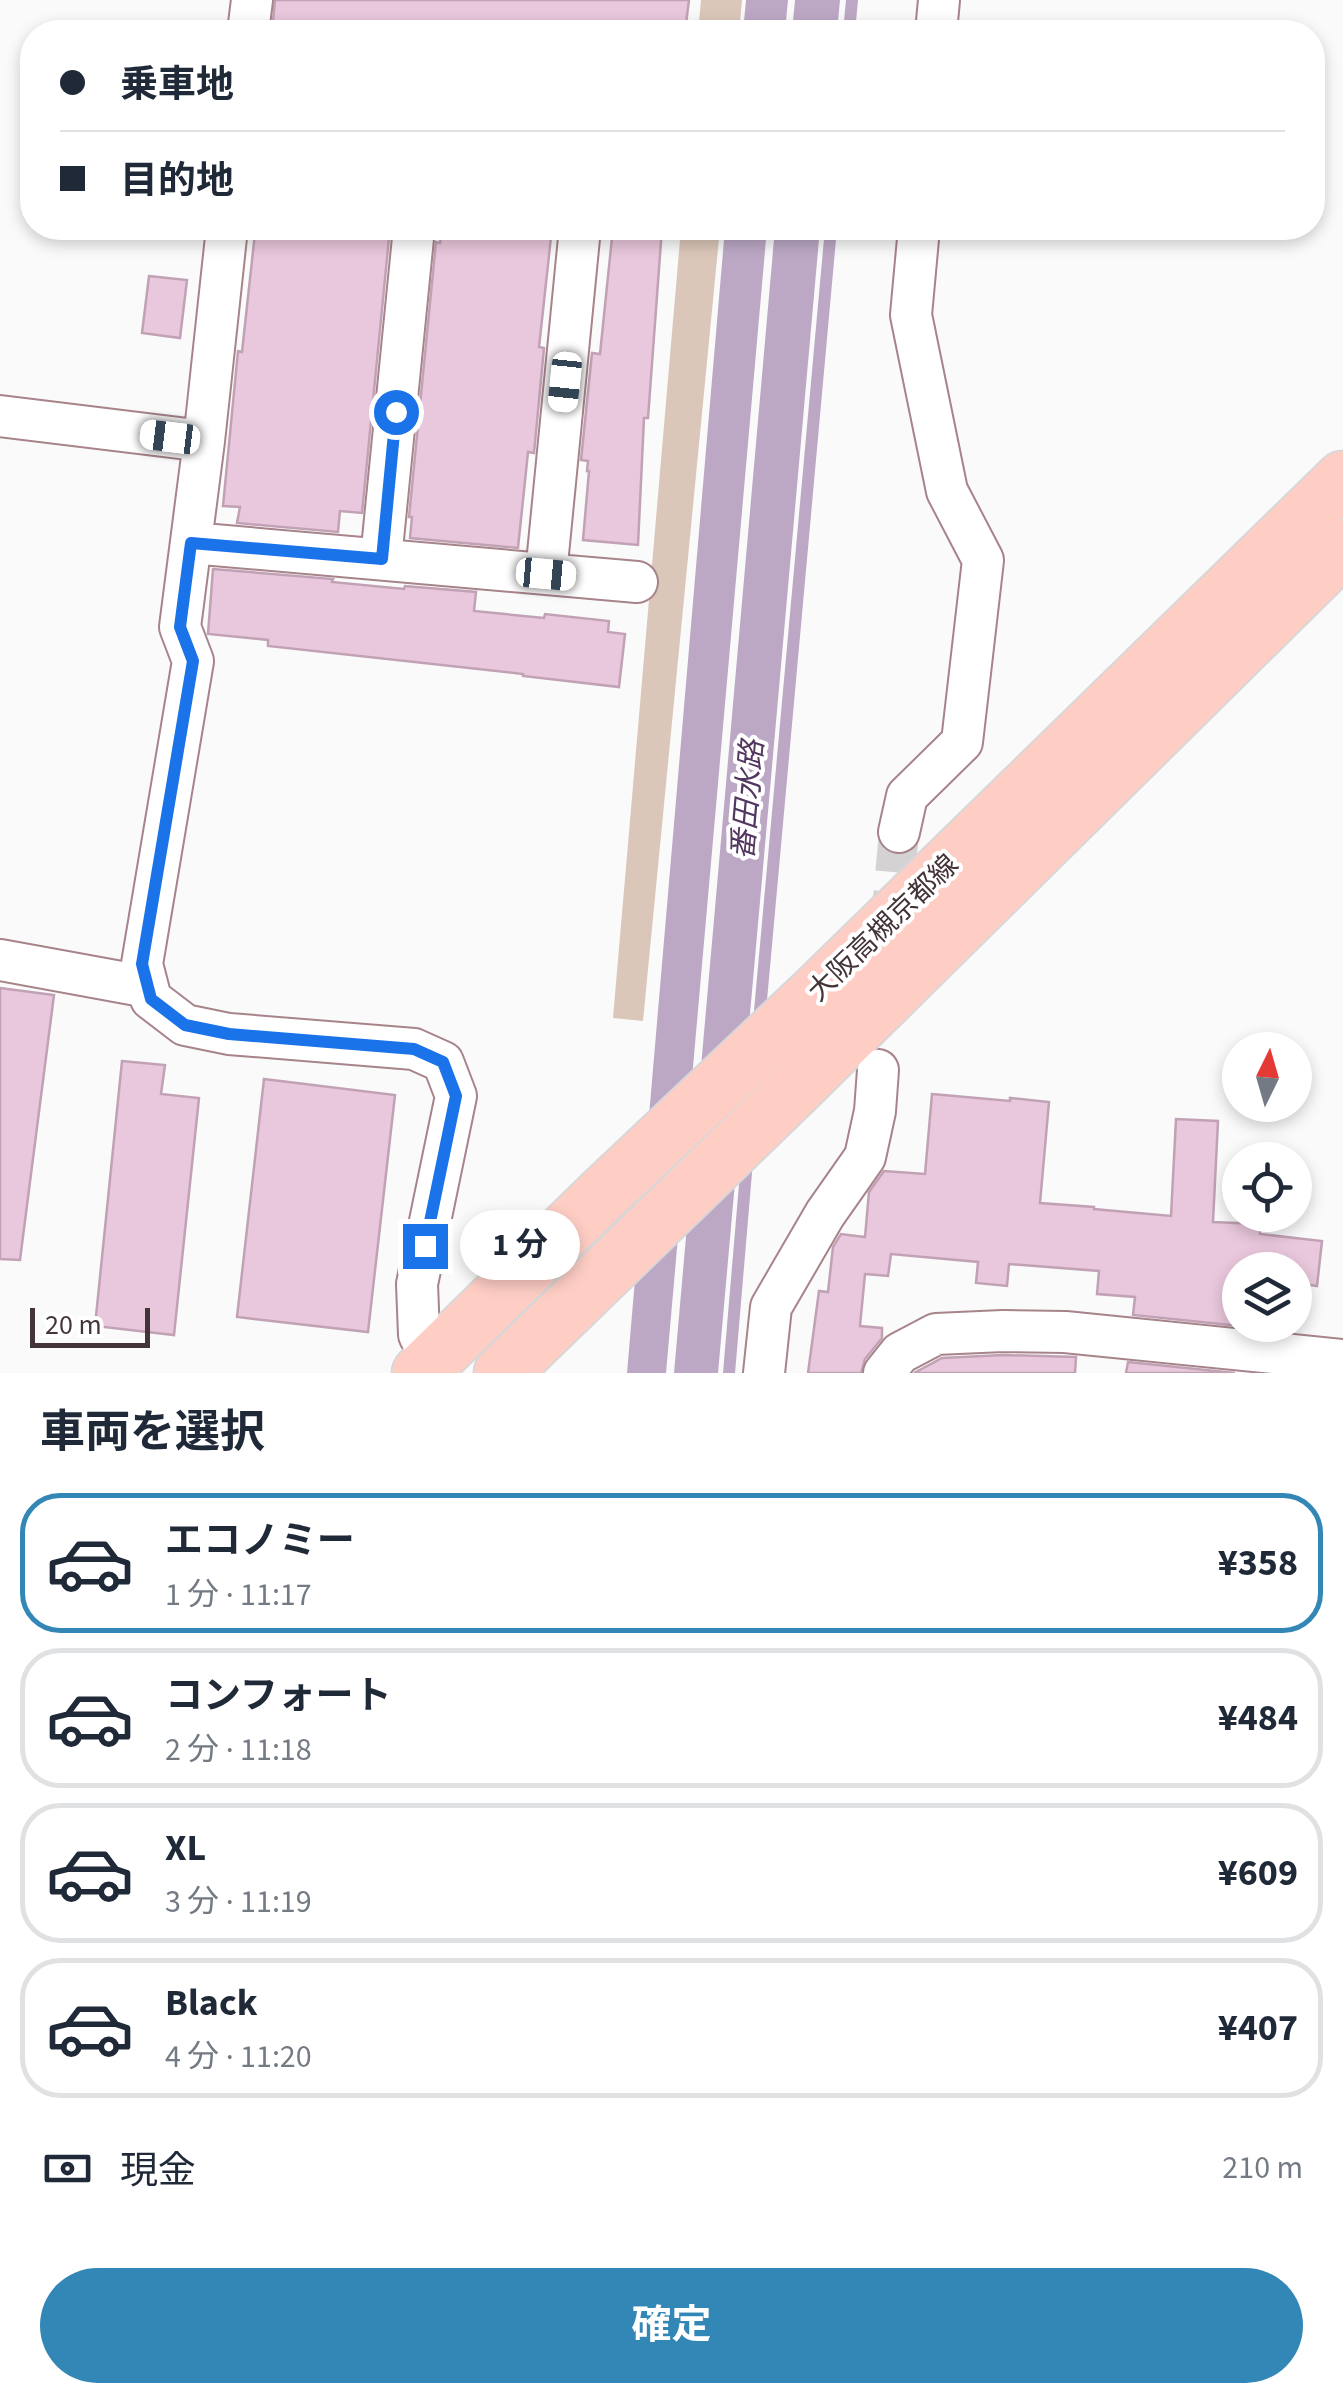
<!DOCTYPE html>
<html lang="ja">
<meta charset="utf-8">
<style>
:root{--surface:#fff;--page:#f2f2f3;--text:#1f2937;--muted:#747a83;--line:#e0e1e3;--accent:#3387b7}
body{margin:0;font-family:"Source Sans 3","Noto Sans JP",sans-serif;background:var(--page);color:var(--text);height:100vh;display:flex;flex-direction:column;font-size:38px;white-space:nowrap}
*{box-sizing:border-box;margin:0}
p{font-size:32px;color:var(--muted)}
.icon{flex:none;width:55px;height:55px;fill:none;stroke:currentColor;stroke-width:2;stroke-linecap:round;stroke-linejoin:round}
.map{position:relative;height:1373px;overflow:hidden}
.details{display:flex;flex-direction:column;background:var(--surface);flex:1}
.details>*{flex:none}
.banner{position:absolute;left:20px;top:20px;width:1305px;height:220px;border-radius:40px;box-shadow:0 5px 15px #0003;display:grid;align-content:center;height:220px;padding:0 40px;background:var(--surface)}
.needle{width:65px;rotate:5deg}
.controls{position:absolute;left:1222px;top:1032px;display:grid;gap:20px}
.controls a{display:grid;place-items:center;width:90px;height:90px;border-radius:50%;background:var(--surface);box-shadow:0 5px 15px #0003;font-size:50px}
.scale{position:absolute;left:30px;bottom:25px;width:120px;box-sizing:border-box;padding-left:10px;border:5px solid #433437;border-top:0;font-size:28px;line-height:35px;white-space:nowrap;color:#433437;-webkit-text-stroke:8px #fff;paint-order:stroke}
.end{position:absolute;width:45px;height:45px;margin:-22px;border:12px solid #1a73e8;background:#fff;box-shadow:0 0 0 5px #fff}
.from{border-radius:50%}
.bubble{position:absolute;height:70px;border-radius:35px;background:var(--surface);box-shadow:0 5px 15px #0003;font-size:32px;font-weight:700;line-height:70px;text-align:center}
.car{position:absolute;width:30px;height:60px;margin:-30px -15px;border-radius:12px;box-shadow:0 0 8px 2px #0007;background:linear-gradient(#fff 24%,#345 0 40%,#fff 0 76%,#345 0 86%,#fff 0)}
.banner b{display:flex;align-items:center;gap:35px;height:95px;font-size:38px}
.banner b+b{border-top:2px solid var(--line)}
.banner i{width:25px;height:25px;background:var(--text)}
ul{padding:0;list-style:none}
li{display:flex;align-items:center;gap:30px;height:140px;margin:0 20px 15px;padding:0 20px;border:5px solid var(--line);border-radius:40px}
li div{flex:1}
li b{display:block;font-size:38px}
li em{font-style:normal;font-weight:700}
li.selected{border-color:var(--accent)}
li>.icon{width:90px;height:90px;stroke-width:1.5}
h2{padding:0 40px;font-size:45px;line-height:120px}
.pay{display:flex;align-items:center;gap:25px;height:110px;padding:0 40px;font-size:38px}
.pay p{margin-inline-start:auto}
.primary-button{display:flex;gap:20px;margin-top:auto;padding:20px 40px}
.primary-button a{flex:1;height:115px;border-radius:60px;background:var(--accent);color:#fff;font-size:40px;font-weight:700;line-height:115px;text-align:center}
.map>svg:first-child{display:block}
.green{fill:#dbc7b9}
.water{fill:#bca8c5}
.lines{fill:none;stroke-linecap:round;stroke-linejoin:round}
.stream{stroke:#bca8c5;stroke-width:12}
.building{fill:#e9c7dc;stroke:#c1a2b5;stroke-width:2.5}
.minor-tunnel{stroke:#d5d2d3;stroke-width:40;stroke-dasharray:40 20;stroke-linecap:butt}
.minor-casing{stroke:#a7838a;stroke-width:44}
.primary-casing{stroke:#d9d6d7;stroke-width:59}
.minor{stroke:#fff;stroke-width:40}
.primary{stroke:#fecec5;stroke-width:55}
.route{stroke:#1a73e8;stroke-width:12}
.labels{text-anchor:middle;dominant-baseline:central;stroke-width:8;stroke-linejoin:round;paint-order:stroke}
.street-label{font-size:28px;fill:#433437;stroke:#fff}
.water-label{font-size:30px;font-style:italic;fill:#533760;stroke:#fff}
</style>
<div class="map">
<svg width="1343" height="1373" viewBox="0 0 1343 1373">
<rect width="100%" height="100%" fill="#fafafa"/>
<path class="green" d="M 701,0 L 742,0 L 739,32 L 698,32 Z
M 681,228 L 720,228 L 643,1021 L 613,1018 Z"/>
<path class="water" d="M 746,0 L 788,0 L 785,32 L 743,32 Z
M 795,0 L 840,0 L 837,32 L 792,32 Z
M 725,228 L 767,228 L 666,1373 L 627,1373 Z
M 775,228 L 820,228 L 718,1373 L 674,1373 Z"/>
<g class="lines">
<path class="stream" d="M 849,32 L 852,0
M 759,1022 L 831,228
M 729,1373 L 747,1161"/>
</g>
<path class="building" d="M 275,0 L 689,0 L 685,32 L 272,32 Z
M 283,228 L 320,228 L 319,231 L 389,238 L 362,513 L 340,511 L 338,532 L 237,523 L 240,507 L 223,506 L 238,351 L 242,352 L 255,233 L 282,236 Z
M 442,228 L 552,228 L 539,347 L 544,348 L 534,453 L 528,452 L 518,548 L 410,538 L 412,517 L 409,517 L 436,242 L 440,243 Z
M 613,228 L 662,228 L 648,418 L 644,418 L 638,545 L 583,540 L 589,471 L 587,471 L 588,461 L 581,460 L 592,353 L 600,354 Z
M 149,276 L 187,280 L 180,338 L 142,333 Z
M 213,569 L 333,579 L 332,582 L 404,589 L 405,586 L 476,592 L 474,611 L 544,618 L 545,614 L 609,621 L 608,632 L 625,634 L 619,687 L 523,676 L 523,674 L 268,646 L 268,640 L 208,634 Z
M 0,988 L 54,995 L 20,1260 L 0,1259 Z
M 122,1061 L 165,1065 L 161,1094 L 199,1098 L 174,1335 L 95,1326 Z
M 264,1079 L 395,1095 L 368,1332 L 237,1317 Z
M 932,1094 L 1010,1101 L 1010,1098 L 1049,1102 L 1040,1203 L 1094,1207 L 1094,1209 L 1171,1216 L 1176,1119 L 1218,1121 L 1213,1222 L 1260,1224 L 1260,1234 L 1322,1241 L 1317,1286 L 1295,1283 L 1295,1270 L 1240,1270 L 1240,1326 L 1133,1315 L 1135,1297 L 1097,1294 L 1099,1271 L 1009,1264 L 1007,1286 L 976,1283 L 978,1262 L 891,1254 L 888,1276 L 865,1274 L 860,1326 L 882,1328 L 882,1338 L 865,1359 L 861,1373 L 808,1373 L 819,1291 L 828,1292 L 833,1247 L 841,1234 L 865,1237 L 869,1192 L 884,1171 L 925,1174 Z
M 1003,1355 L 1076,1357 L 1075,1373 L 914,1373 L 942,1358 Z
M 1128,1362 L 1235,1373 L 1126,1373 Z"/>
<g class="lines">
<path class="minor-tunnel" d="M 890,932 L 899,832"/>
<defs>
<path id="minor" d="M 248,32 L 252,0
M 936,32 L 939,0
M 227,228 L 204,441 L 180,627 L 193,661 L 142,964 L 151,999 L 185,1025 L 229,1034 L 414,1049 L 443,1062 L 456,1096 L 417,1284 L 419,1335 L 433,1360
M 0,416 L 204,441
M 191,543 L 637,582
M 381,559 L 414,228
M 546,574 L 580,228
M 899,832 L 907,796 L 962,742 L 983,560 L 947,491 L 911,315 L 919,228
M 0,960 L 148,987
M 764,1373 L 771,1307 L 825,1214 L 865,1157 L 875,1111 L 878,1070
M 884,1373 L 900,1353 L 936,1334 L 1003,1331 L 1065,1332 L 1343,1360"/>
<path id="primary" d="M 420,1373 L 602,1195 L 816,993 L 1343,479
M 502,1373 L 798,1086 L 1343,548"/>
</defs>
<use href="#minor" class="minor-casing"/>
<use href="#primary" class="primary-casing"/>
<use href="#minor" class="minor"/>
<use href="#primary" class="primary"/>
</g>
<g class="lines">
<path class="route" d="M 396,412 L 382,559 L 191,543 L 180,627 L 193,661 L 142,964 L 151,999 L 185,1025 L 229,1034 L 414,1049 L 443,1062 L 456,1096 L 425,1246"/>
</g>
<g class="labels">
<g class="street-label">
<text transform="translate(883 928) rotate(-44)">大阪高槻京都線</text>
</g>
<g class="water-label">
<text transform="translate(748 800) rotate(-85)">番田水路</text>
</g>
</g>
</svg>
<div class="controls">
<a><svg class="needle" viewBox="-14 -14 28 28"><path d="M0-13l5 13h-10z" fill="#e53935"/><path d="M0 13l5-13h-10z" fill="#747a83"/></svg></a>
<a><svg class="icon" aria-label="locate" viewBox="0 0 24 24"><circle cx="12" cy="12" r="6"/><path d="M12 2v4M12 18v4M2 12h4M18 12h4"/></svg></a>
<a><svg class="icon" aria-label="layers" viewBox="0 0 24 24"><path d="M12 4l9 5-9 5-9-5zM3 14l9 5 9-5"/></svg></a>
</div>
<div class="scale">20 m</div>
<i class="end from" style="left:396px;top:412px"></i>
<i class="end" style="left:425px;top:1246px"></i>
<div class="bubble" style="left:460px;top:1210px;width:120px">1 分</div>
<i class="car" style="left:565px;top:382px;rotate:186deg"></i>
<i class="car" style="left:170px;top:437px;rotate:277deg"></i>
<i class="car" style="left:546px;top:574px;rotate:95deg"></i>
<div class="banner">
<b><i class="from"></i>乗車地</b>
<b><i></i>目的地</b>
</div>
</div>
<section class="details">
<h2>車両を選択</h2>
<ul>
<li class="selected"><svg class="icon" aria-label="car" viewBox="0 0 24 24"><path d="M5 17H2v-5l4-1 3-4h7l3 4 3 1v5h-3M9 17h6M6 11h13"/><circle cx="7" cy="17" r="2"/><circle cx="17" cy="17" r="2"/></svg><div><b>エコノミー</b><p>1 分 · 11:17</p></div><em>¥358</em></li>
<li><svg class="icon" aria-label="car" viewBox="0 0 24 24"><path d="M5 17H2v-5l4-1 3-4h7l3 4 3 1v5h-3M9 17h6M6 11h13"/><circle cx="7" cy="17" r="2"/><circle cx="17" cy="17" r="2"/></svg><div><b>コンフォート</b><p>2 分 · 11:18</p></div><em>¥484</em></li>
<li><svg class="icon" aria-label="car" viewBox="0 0 24 24"><path d="M5 17H2v-5l4-1 3-4h7l3 4 3 1v5h-3M9 17h6M6 11h13"/><circle cx="7" cy="17" r="2"/><circle cx="17" cy="17" r="2"/></svg><div><b>XL</b><p>3 分 · 11:19</p></div><em>¥609</em></li>
<li><svg class="icon" aria-label="car" viewBox="0 0 24 24"><path d="M5 17H2v-5l4-1 3-4h7l3 4 3 1v5h-3M9 17h6M6 11h13"/><circle cx="7" cy="17" r="2"/><circle cx="17" cy="17" r="2"/></svg><div><b>Black</b><p>4 分 · 11:20</p></div><em>¥407</em></li>
</ul>
<div class="pay"><svg class="icon" aria-label="cash" viewBox="0 0 24 24"><path d="M3 7h18v10H3z"/><circle cx="12" cy="12" r="2"/></svg>現金<p>210 m</p></div>
<div class="primary-button"><a>確定</a></div>
</section>
